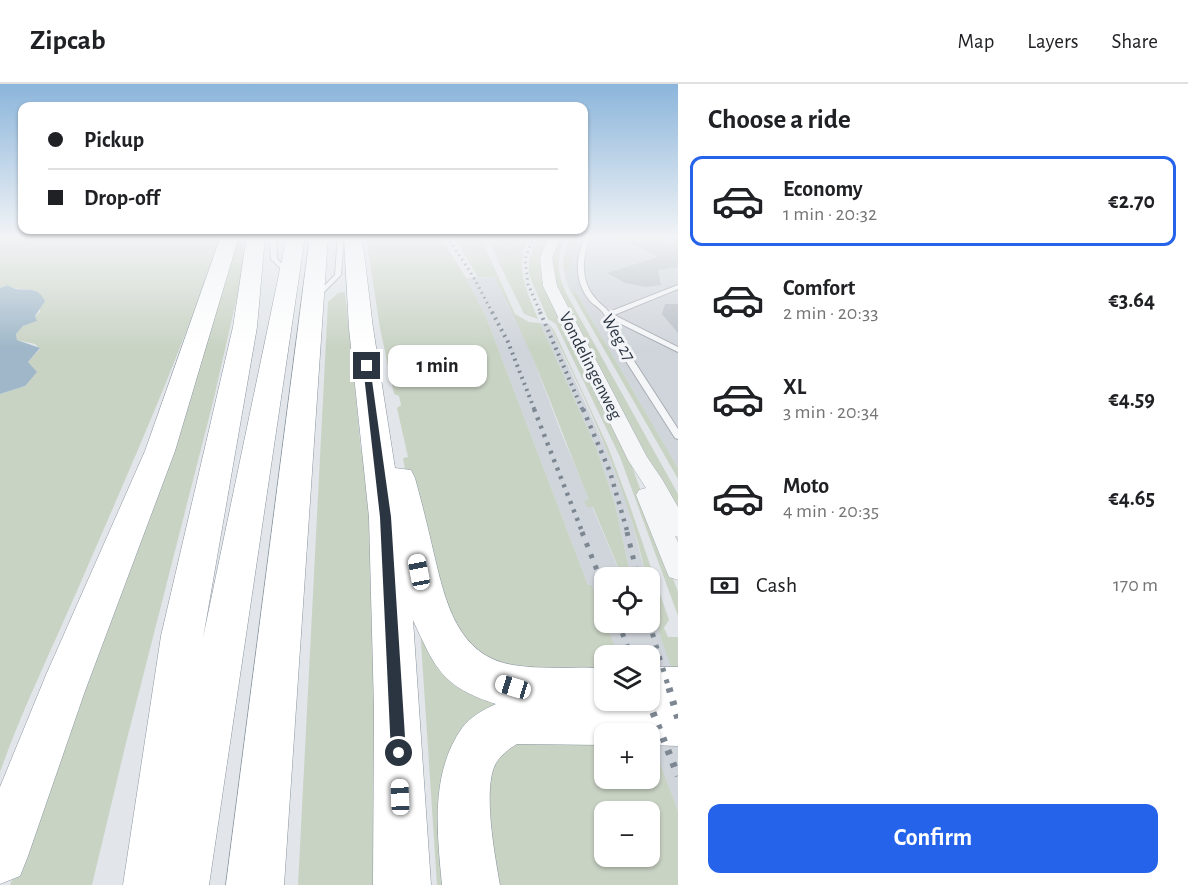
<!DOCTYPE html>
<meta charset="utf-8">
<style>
:root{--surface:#fff;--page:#f2f2f2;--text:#202124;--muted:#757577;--line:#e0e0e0;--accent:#2563eb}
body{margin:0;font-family:"Alegreya Sans",sans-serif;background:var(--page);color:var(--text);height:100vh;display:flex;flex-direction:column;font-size:22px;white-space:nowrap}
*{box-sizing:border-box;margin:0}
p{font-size:20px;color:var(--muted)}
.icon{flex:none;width:33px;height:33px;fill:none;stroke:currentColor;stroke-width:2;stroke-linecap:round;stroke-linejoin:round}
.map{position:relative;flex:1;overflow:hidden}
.drawer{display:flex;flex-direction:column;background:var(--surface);width:510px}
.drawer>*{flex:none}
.guide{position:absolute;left:18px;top:18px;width:570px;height:132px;border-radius:12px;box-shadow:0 2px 4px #0004;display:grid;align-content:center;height:132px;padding:0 30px;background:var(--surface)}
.buttons{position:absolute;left:594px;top:483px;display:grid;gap:12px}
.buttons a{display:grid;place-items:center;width:66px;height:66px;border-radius:12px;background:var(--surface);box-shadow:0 2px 4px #0004;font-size:30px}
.end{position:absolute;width:27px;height:27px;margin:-14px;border:8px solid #2b3541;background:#fff;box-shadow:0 0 0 3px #fff}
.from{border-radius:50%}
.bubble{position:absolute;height:42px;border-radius:12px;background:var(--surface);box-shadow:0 2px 4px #0004;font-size:20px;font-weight:700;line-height:42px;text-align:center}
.car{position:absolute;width:18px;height:36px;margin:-18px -9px;border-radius:8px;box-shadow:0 0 4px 2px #0007;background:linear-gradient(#fff 24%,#345 0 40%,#fff 0 76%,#345 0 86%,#fff 0)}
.guide b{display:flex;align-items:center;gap:21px;height:57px;font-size:22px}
.guide b+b{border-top:2px solid var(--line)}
.guide i{width:15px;height:15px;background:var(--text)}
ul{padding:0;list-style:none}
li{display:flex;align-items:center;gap:18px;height:90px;margin:0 12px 9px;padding:0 18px;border:3px solid transparent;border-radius:12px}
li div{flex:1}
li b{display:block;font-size:22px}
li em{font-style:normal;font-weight:700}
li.current{border-color:var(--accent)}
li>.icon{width:54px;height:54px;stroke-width:1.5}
h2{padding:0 30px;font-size:27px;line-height:72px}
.pay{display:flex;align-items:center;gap:15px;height:66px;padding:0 30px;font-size:22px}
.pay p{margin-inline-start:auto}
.cta{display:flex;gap:12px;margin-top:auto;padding:12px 30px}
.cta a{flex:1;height:69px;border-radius:12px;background:var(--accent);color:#fff;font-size:24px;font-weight:700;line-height:69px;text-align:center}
header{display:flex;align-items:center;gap:36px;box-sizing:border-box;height:84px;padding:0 30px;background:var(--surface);border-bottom:2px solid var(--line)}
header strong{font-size:28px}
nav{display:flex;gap:33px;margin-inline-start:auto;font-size:21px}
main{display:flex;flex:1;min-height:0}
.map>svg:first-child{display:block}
.built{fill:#d0d5db}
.green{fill:#c9d3c4;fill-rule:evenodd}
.water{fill:#9fb7c8}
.building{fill:#b9bfc6}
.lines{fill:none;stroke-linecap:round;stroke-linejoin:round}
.lane-casing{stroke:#a7adb4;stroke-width:2}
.street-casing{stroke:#a7adb4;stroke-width:1}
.highway-casing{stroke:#8a95a0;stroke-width:1}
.lane{fill:#f5f6f8;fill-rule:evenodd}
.street{fill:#f5f6f8;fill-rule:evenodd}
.highway{fill:#fff;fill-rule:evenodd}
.rail-far4{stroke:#7c8792;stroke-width:3;stroke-dasharray:1.5 4;stroke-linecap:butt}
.rail-far3{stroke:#7c8792;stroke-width:4;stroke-dasharray:2 4.5;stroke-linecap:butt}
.rail-far2{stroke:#7c8792;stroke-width:4.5;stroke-dasharray:3 6;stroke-linecap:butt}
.rail-far1{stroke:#7c8792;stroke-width:5;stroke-dasharray:4 8;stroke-linecap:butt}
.rail{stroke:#7c8792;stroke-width:7;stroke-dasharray:4.5 9;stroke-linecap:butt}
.route{fill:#2b3541}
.labels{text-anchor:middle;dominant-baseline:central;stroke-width:6;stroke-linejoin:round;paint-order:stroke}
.far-street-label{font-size:18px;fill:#2b3541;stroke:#f2f4f7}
</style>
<header>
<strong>Zipcab</strong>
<nav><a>Map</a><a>Layers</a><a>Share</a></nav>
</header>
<main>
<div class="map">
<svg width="678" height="801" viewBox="0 0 678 801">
<rect width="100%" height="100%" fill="#e2e6ea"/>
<path class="built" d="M 581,152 L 678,152 L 678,384 L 577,210 L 569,204 L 564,186 L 568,185 L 570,166 L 574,167 Z
M 494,193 L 523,248 L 562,351 L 620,489 L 626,493 L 604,494 L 604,536 L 592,501 L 588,501 L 486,233 L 466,194 Z
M 540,239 L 549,240 L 605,363 L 628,422 L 646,493 L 631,493 L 615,420 L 596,363 Z
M 650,508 L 666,568 L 674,591 L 650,596 L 650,572 L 618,571 L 605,539 L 650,538 Z
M 651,655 L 678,658 L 678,727 Z"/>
<path class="green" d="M 0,152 L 221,152 C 179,276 125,396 73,516 C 48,573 21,629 0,688 L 0,310 L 25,302 L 28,278 L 40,265 L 35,260 L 17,256 L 16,250 L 23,242 L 37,237 L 35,232 L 40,228 L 35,206 L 12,204 L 8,201 L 0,204 Z
M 236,152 L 244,152 L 242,191 L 213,318 L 126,659 L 92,801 L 10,801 Z
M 366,152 L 440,152 L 465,192 L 486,233 L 588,501 L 592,501 L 618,571 L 604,572 L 604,597 L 513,595 L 462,568 L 408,404 L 403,374 L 408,373 L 397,324 L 401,321 L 399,312 L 394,310 L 380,244 Z
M 453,152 L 480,152 L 515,230 L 529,238 L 540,239 L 596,363 L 615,420 L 631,493 L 612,493 L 610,489 L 620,488 L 593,423 L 587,423 L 584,417 L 589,416 C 558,341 533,264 494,193 L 478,193 Z
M 486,152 L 531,152 C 512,179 527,208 538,235 L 524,230 Z
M 537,152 L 549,152 L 541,171 L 542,196 L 631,380 L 678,508 L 678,532 L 620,373 L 556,240 L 548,235 L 529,191 L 529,176 Z
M 561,152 L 567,152 C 555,172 557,189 566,209 L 678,410 L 678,430 L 559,209 C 551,190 550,171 561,152 Z
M 573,152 L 581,152 L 574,167 L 570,167 L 569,185 L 564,187 L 569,204 L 577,210 L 678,384 L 678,395 L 569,204 C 561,185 561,169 573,152 Z
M 345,208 L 361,366 L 366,367 L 377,567 L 383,801 L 298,801 L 328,218 L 338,209 Z
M 549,240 L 554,246 L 608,363 L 630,422 L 669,536 L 664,544 L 668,553 L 678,553 L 678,588 L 674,591 C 663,560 650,527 650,494 L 646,493 C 628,405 589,321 549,240 Z
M 420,543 L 513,614 L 493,625 L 461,801 L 437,801 Z
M 604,653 L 604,694 L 650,694 L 651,655 L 678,727 L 678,801 L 490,801 L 487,684 L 511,659 L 531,655 ZM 604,728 L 650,728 L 650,772 L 604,772 Z"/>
<path class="water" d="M 8,201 C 22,212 34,197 45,217 L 35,232 L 37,237 L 23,242 L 16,250 L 17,256 L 40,264 L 28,278 L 37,288 L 25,302 L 0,310 L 0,204 Z"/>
<path class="building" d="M 616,152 L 655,152 L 666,160 L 678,157 L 678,183 L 658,186 L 661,201 L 647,203 L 625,199 L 607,189 L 658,173 Z
M 665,220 L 678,220 L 678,249 L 662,230 Z"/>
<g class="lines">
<defs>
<path id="lane" d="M 270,152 L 276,152 L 277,175 L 291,189 L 291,191 L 287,191 L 271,175 Z
M 338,152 L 344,152 L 341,191 L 317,215 L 313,215 L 313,213 L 335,191 Z
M 586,152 L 592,152 C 581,171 580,198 596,215 C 600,220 605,223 609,228 L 678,201 L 678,205 L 614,231 L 678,263 L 678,268 L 613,236 L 616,249 L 678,345 L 678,355 L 675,354 L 608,249 C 607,243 607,235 604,230 C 600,224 594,221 590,217 C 574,198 575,172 586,152 Z"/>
<path id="street" d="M 549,152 L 561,152 L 552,174 L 557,202 L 647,373 L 662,395 L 678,423 L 678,453 L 675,452 L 678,458 L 678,496 L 669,493 L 666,486 L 636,411 L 639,406 L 646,404 L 628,376 L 543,202 L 540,174 Z"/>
<path id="highway" d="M 221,152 L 239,152 L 175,367 L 85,607 L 28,772 L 20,792 L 0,800 L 0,703 L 46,591 L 145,367 Z
M 247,152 L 265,152 L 257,243 L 203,554 L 287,152 L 305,152 L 209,801 L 123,801 L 161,552 L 233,243 Z
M 310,152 L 328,152 L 284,801 L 226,801 Z
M 344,152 L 362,152 L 373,244 L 395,384 L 411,386 L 415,394 C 422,419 428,444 434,470 C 445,516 457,572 513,581 C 543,586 575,582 604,584 L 604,616 L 650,616 L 650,583 L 678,583 L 678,662 L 650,661 L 650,650 L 604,650 L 604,661 L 517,660 C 510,664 501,671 496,679 C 482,704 495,772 500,801 L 442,801 C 437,749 430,689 462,644 C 471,632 483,626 496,620 C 442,603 435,584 413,536 L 431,801 L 373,801 L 374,625 L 369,433 L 349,244 Z"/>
</defs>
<use href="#lane" class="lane-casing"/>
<use href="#street" class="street-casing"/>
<use href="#highway" class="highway-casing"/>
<use href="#lane" class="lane"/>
<use href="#street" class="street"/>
<use href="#highway" class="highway"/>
<path class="rail-far4" d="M 447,152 L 474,194 L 493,230
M 534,152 L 525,175 L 528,200 L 541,230"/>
<path class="rail-far3" d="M 492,228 L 508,258 L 535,327
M 540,228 L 583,327"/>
<path class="rail-far2" d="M 534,325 L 583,450
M 583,325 L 610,388 L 628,450"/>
<path class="rail-far1" d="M 582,448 L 604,504
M 627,448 L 638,494
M 618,538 L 631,572
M 649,538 L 669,605"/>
<path class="rail" d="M 669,604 L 678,635
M 648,616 L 678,692"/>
</g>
<linearGradient id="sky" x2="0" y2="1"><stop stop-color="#8bb5db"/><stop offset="0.58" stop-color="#f2f4f6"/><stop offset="1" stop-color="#f2f4f6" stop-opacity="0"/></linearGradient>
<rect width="678" height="264" fill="url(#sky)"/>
<path class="route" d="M 367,279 L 370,282 L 391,433 L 406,669 L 404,674 L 399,676 L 393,674 L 391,669 L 380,433 L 363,282 Z"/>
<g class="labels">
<g class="far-street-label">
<text transform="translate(618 254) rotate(61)">Weg 27</text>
<text transform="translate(590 282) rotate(63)">Vondelingenweg</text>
</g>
</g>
</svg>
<div class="buttons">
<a><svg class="icon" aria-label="locate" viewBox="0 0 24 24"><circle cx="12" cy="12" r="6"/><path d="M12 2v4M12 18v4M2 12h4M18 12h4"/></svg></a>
<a><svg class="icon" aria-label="layers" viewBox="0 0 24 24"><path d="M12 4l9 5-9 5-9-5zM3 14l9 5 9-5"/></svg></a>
<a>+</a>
<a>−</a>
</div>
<i class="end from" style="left:399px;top:669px"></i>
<i class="end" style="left:367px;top:282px"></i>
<div class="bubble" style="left:388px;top:261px;width:99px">1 min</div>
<i class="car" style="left:419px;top:488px;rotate:349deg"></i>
<i class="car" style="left:513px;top:603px;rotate:287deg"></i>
<i class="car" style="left:400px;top:713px;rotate:358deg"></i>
<div class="guide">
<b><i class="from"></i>Pickup</b>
<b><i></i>Drop-off</b>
</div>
</div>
<section class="drawer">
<h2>Choose a ride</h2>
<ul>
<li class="current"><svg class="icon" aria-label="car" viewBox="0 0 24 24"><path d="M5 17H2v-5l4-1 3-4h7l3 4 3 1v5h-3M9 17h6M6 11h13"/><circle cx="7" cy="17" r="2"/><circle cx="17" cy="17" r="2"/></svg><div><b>Economy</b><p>1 min · 20:32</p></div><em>€2.70</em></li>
<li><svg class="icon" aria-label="car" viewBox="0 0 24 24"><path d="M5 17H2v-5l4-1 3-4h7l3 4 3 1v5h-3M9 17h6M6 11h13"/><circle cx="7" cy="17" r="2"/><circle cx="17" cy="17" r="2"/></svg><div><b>Comfort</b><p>2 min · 20:33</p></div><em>€3.64</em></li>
<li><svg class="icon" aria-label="car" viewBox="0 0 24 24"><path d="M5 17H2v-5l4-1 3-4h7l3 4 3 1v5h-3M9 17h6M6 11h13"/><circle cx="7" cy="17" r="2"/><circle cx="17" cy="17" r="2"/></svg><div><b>XL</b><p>3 min · 20:34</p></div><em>€4.59</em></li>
<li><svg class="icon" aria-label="car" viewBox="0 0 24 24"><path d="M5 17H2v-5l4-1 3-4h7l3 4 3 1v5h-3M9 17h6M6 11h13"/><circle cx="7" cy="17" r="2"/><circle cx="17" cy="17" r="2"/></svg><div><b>Moto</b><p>4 min · 20:35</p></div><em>€4.65</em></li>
</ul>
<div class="pay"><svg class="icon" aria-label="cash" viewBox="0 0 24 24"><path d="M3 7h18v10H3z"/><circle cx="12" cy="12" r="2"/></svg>Cash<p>170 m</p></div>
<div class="cta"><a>Confirm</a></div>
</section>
</main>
